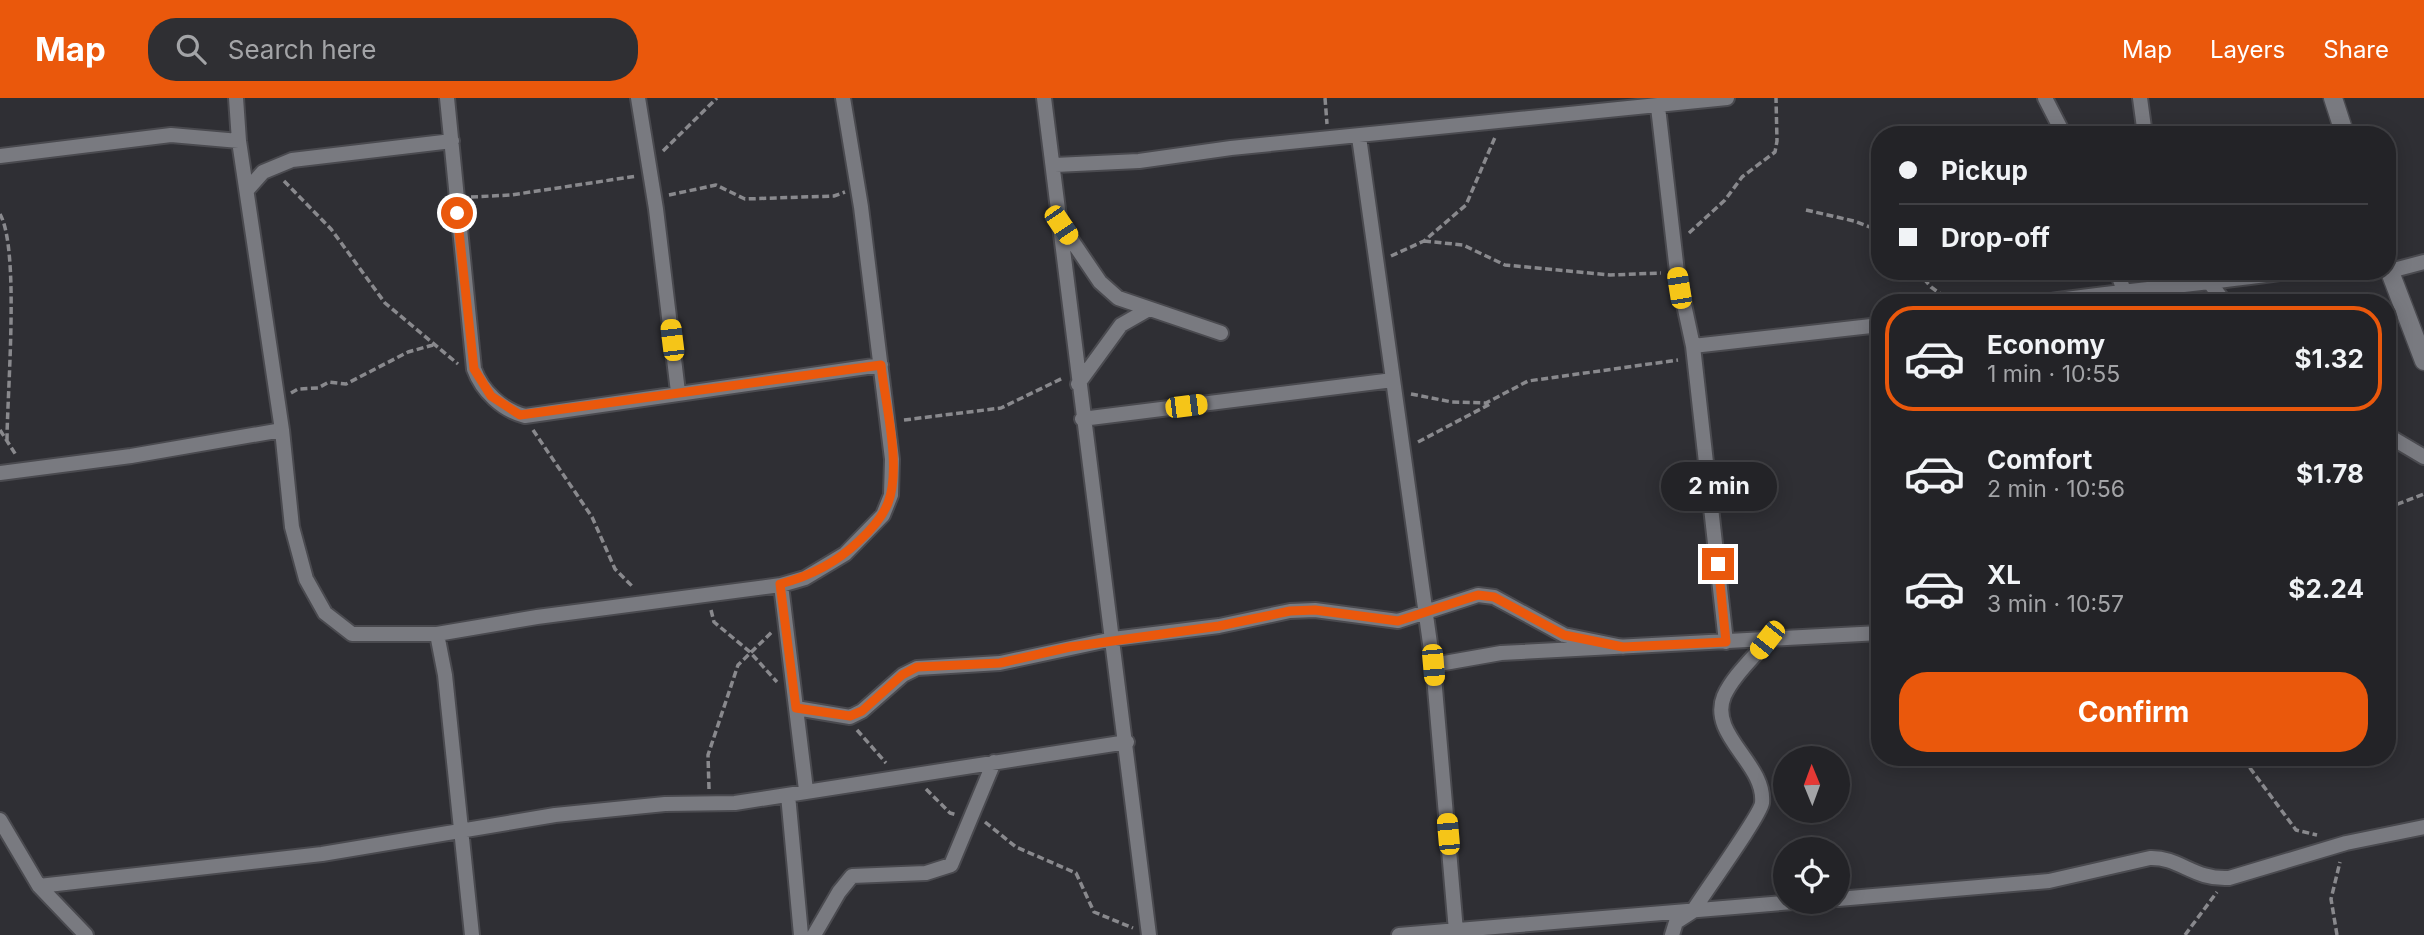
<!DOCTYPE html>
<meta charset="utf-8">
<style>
:root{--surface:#232327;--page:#2f2f33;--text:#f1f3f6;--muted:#a3a4a7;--line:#404044;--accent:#ea580c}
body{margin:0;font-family:Inter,sans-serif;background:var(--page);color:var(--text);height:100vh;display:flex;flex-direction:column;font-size:26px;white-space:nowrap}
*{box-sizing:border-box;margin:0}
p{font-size:23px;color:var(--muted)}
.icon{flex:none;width:38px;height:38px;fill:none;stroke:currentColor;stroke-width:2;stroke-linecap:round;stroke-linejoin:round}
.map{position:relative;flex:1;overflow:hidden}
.side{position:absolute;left:1871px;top:196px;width:525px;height:472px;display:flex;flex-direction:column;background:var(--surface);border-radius:28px;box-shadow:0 4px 18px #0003,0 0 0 2px var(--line)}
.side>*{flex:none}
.top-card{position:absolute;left:1871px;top:28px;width:525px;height:154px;border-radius:28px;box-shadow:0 4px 18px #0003,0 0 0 2px var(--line);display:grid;align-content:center;height:154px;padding:0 28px;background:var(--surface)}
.needle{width:46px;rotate:359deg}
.tools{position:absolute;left:1773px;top:648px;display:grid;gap:14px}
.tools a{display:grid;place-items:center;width:77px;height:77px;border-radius:50%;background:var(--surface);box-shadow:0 4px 18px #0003,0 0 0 2px var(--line);font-size:35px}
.end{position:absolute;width:32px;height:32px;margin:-16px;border:9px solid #ea580c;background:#fff;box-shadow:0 0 0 4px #fff}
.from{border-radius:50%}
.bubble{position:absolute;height:49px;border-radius:24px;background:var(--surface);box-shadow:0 4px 18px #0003,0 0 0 2px var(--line);font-size:23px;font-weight:700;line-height:49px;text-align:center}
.car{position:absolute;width:21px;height:42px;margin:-21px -10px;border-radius:9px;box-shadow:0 0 5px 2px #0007;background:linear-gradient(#f5c518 24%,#345 0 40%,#f5c518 0 76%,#345 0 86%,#f5c518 0)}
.top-card b{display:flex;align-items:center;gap:24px;height:66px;font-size:26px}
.top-card b+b{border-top:2px solid var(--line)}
.top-card i{width:18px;height:18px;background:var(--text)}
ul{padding:12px 0 0;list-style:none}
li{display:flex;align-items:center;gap:21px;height:105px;margin:0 14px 10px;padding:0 14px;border:4px solid transparent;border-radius:28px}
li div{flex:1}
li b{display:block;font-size:26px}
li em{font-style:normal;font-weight:700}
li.on{border-color:var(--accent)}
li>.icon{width:63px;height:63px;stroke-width:1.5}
.button{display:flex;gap:14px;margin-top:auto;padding:14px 28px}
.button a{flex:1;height:80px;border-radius:28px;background:var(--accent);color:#fff;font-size:28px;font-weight:700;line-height:80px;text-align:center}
header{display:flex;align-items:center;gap:42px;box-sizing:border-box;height:98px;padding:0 35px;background:var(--accent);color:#fff}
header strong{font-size:33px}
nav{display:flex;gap:38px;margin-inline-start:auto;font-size:24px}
.search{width:490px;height:63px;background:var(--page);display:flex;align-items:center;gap:18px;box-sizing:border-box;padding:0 24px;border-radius:28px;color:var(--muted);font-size:26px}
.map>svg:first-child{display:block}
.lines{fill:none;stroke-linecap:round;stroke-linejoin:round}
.street-casing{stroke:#4a4a4f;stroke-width:18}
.secondary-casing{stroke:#4a4a4f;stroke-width:21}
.path{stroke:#89898d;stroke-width:3.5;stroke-dasharray:7 3.5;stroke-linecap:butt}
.street{stroke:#797a80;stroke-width:14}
.secondary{stroke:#797a80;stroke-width:18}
.route{stroke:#ea580c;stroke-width:9}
</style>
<header>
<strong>Map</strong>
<div class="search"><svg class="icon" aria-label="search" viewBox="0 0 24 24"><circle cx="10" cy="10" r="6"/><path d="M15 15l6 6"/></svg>Search here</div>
<nav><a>Map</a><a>Layers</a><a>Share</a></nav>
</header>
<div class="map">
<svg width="2424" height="837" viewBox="0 0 2424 837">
<rect width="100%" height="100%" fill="#2f2f34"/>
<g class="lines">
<defs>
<path id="street" d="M 236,0 L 239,43 L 282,332 L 292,429 L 306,481 L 325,515 L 352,536 L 437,536 L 537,519 L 781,487 L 805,480 L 845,456 L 883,417 L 891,397 L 892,361 L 861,109 L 843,0
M 447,0 L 474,271 C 482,293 502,312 525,318 L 881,267
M 638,0 L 656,111 L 678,294
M 1044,0 L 1149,837
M 2045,0 L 2064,37
M 2140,0 L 2145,37
M 1658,9 L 1677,174 L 1693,248 L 1726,544
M 1359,39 L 1433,567 L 1456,833
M 0,58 L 171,37 L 239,43
M 1055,67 L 1139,63 L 1231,50 L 1727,0
M 247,92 L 263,74 L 292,62 L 452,43
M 1062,128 L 1100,184 L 1118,200 L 1221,235
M 2117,173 L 2128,205
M 2201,173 L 2225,205
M 2390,173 L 2424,164
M 2038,205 C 2123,192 2209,186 2294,173
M 1693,248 L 1880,227
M 1078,286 L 1121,227 L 1149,211
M 1082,321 L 1393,282
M 2387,337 L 2424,359
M 0,375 L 131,358 L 282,332
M 781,487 L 806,692
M 437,536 L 445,577 L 472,837
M 1433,567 L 1501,555 L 1880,535
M 796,610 L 850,619 L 862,613 L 903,577 L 917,570 L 1000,565 L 1113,541 L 1219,528 L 1290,513 L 1315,512 L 1398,523 L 1478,497 L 1494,499 L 1564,537 L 1623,549
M 788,697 L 801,837
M 0,722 L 39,788 L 86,837
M 39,788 L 322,756 L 555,717 L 665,706 L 735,705 L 1127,644
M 1838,801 L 2049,783 L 2150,760 C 2180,759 2193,782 2229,780 L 2346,745 L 2424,729
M 814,837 L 839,794 L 852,778 L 926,775 L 951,767 L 994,664
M 1399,837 L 1806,803
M 1672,837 L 1676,824 L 1693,813 C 1704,795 1760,718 1762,705 C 1766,666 1708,637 1724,598 C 1733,578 1754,559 1767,543"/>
<path id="secondary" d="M 2333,0 L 2345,37
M 2387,166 L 2424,263"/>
</defs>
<use href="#street" class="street-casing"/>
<use href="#secondary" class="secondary-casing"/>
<path class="path" d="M 1325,0 L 1327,26
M 663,53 L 717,0
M 284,83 L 331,131 L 385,205 L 458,266
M 669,97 L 716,87 L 745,101 L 834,98 L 845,94
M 471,99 L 511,97 L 637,78
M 1806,112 L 1854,123 L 1880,133
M 0,116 C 20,152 7,295 7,343
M 1689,135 L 1725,102 L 1742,79 L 1775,54 L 1777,43 L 1776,0
M 1424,143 L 1463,147 L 1505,167 L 1610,177 L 1661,175
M 1391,158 L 1424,143 L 1466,107 L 1496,37
M 1917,173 L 1931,189 L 1953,205
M 291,295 L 298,291 L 318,290 L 329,284 L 346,286 L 408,254 L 433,247
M 1411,296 L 1452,304 L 1486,305 L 1528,283 L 1678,262
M 904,322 L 1001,310 L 1063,280
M 0,332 L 16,357
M 533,332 L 592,419 L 615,471 L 634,490
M 1418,344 L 1492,305
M 2387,410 L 2424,396
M 711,512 L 714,524 L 750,554 L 777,584
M 857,632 L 886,665
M 2246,660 L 2250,670 L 2296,732 L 2317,737
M 709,691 L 708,657 L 738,567 L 773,533
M 926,691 L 950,715 L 957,717
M 985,724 L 1016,749 L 1076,775 L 1094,814 L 1133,830
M 2185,837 L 2217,794
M 2337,837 L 2331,801 L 2340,764"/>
<use href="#street" class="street"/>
<use href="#secondary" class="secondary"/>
</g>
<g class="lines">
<path class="route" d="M 457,115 L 474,271 L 491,298 L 520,317 L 881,267 C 885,305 902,369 888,405 C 882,420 871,432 859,443 C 836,465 811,478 780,486 L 796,610 L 850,618 L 862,613 L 902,577 L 917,569 L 1000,565 L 1070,549 L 1219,528 L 1290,513 L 1315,512 L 1398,523 L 1478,497 L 1494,499 L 1564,537 L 1623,549 L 1726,544 L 1718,466"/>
</g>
</svg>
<div class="tools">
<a><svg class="needle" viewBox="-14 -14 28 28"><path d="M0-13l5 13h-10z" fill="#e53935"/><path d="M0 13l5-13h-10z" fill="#a3a4a7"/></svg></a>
<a><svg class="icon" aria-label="locate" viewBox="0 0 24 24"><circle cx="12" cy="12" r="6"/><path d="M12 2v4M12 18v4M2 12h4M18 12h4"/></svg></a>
</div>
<i class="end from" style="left:457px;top:115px"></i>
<i class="end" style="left:1718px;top:466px"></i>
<div class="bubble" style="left:1661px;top:364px;width:116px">2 min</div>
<i class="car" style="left:1061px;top:127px;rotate:146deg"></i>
<i class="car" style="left:1679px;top:190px;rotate:351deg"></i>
<i class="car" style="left:672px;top:242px;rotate:353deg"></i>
<i class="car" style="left:1186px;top:308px;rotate:83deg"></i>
<i class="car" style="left:1767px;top:542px;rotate:218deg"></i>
<i class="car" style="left:1433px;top:567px;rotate:175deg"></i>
<i class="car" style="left:1448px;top:736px;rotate:355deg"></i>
<div class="top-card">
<b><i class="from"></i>Pickup</b>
<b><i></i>Drop-off</b>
</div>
<section class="side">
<ul>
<li class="on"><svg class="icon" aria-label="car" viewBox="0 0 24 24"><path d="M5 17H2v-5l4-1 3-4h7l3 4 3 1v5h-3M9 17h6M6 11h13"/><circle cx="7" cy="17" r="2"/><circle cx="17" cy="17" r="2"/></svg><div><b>Economy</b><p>1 min · 10:55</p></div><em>$1.32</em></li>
<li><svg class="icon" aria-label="car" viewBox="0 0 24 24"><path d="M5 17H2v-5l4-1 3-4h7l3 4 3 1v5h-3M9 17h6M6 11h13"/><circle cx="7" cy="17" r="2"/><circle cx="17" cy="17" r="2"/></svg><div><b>Comfort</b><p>2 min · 10:56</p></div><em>$1.78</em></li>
<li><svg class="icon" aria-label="car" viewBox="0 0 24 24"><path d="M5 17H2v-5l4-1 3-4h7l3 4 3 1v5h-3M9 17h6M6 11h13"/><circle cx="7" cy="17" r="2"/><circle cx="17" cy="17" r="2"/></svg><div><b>XL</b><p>3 min · 10:57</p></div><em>$2.24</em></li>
</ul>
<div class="button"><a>Confirm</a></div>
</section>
</div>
